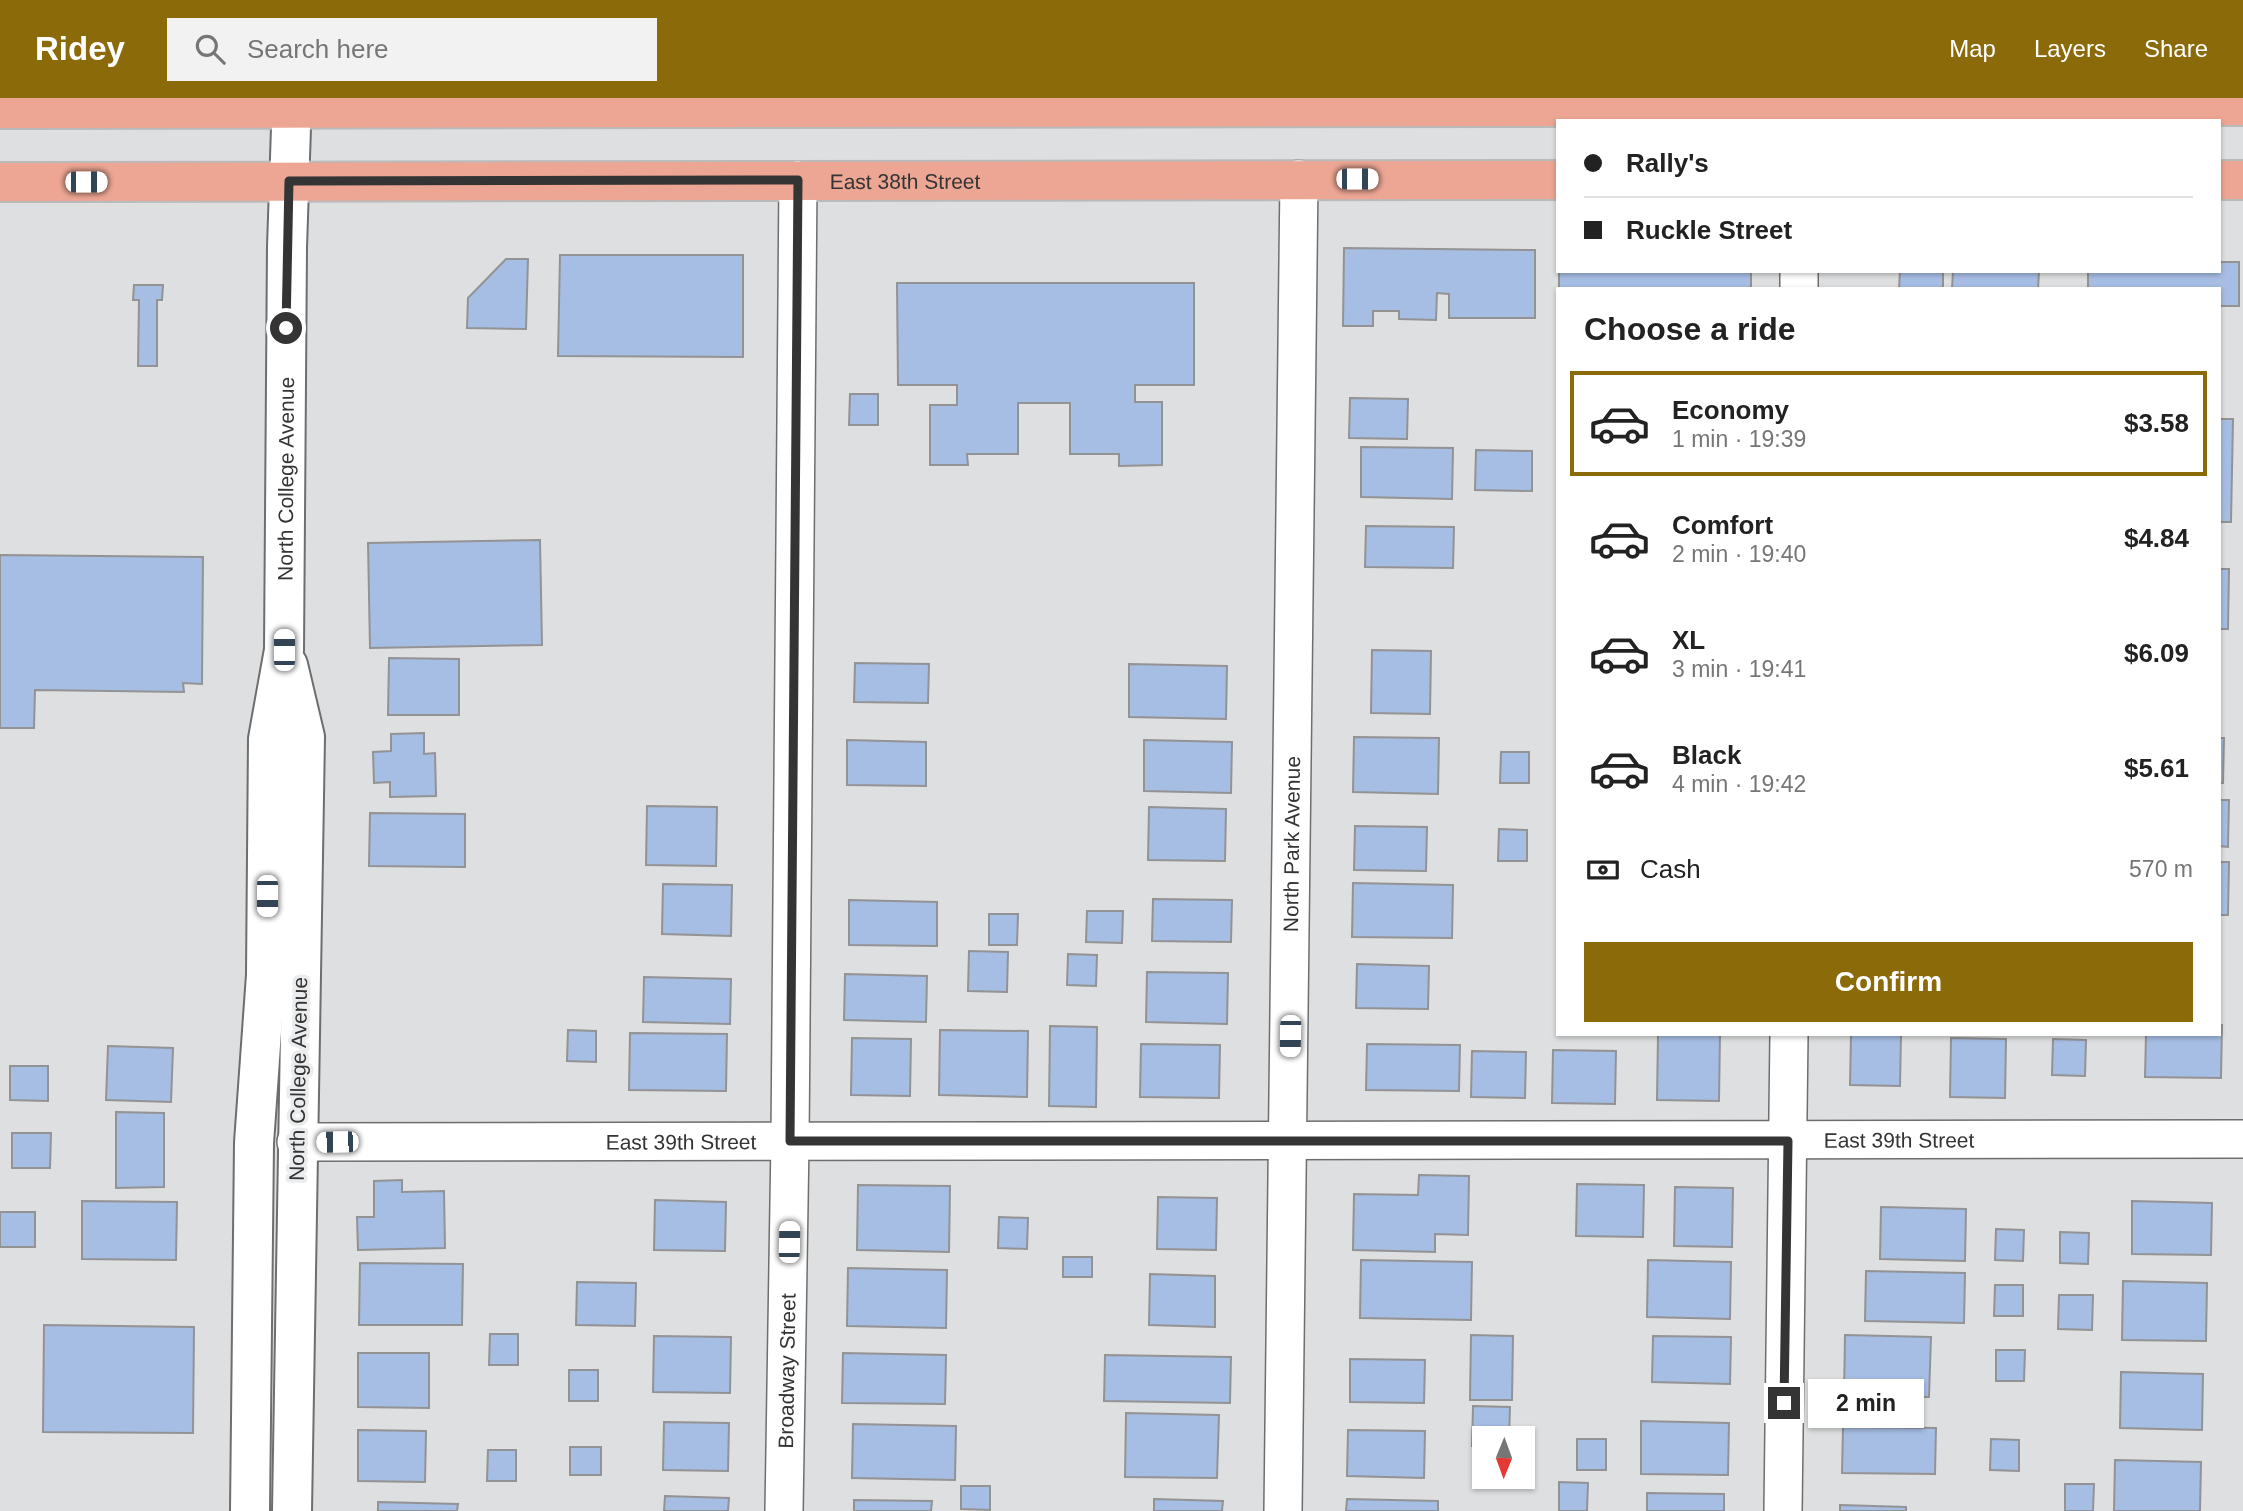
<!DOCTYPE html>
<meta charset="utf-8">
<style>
:root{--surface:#fff;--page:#f2f2f2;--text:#222;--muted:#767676;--line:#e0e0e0;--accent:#8b6a09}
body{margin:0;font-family:Helvetica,sans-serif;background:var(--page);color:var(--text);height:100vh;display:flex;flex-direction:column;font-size:26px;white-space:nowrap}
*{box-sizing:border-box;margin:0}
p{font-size:23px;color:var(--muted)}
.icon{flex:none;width:38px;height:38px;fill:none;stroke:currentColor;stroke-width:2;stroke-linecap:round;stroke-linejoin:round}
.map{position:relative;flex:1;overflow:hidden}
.details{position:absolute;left:1556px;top:189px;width:665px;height:749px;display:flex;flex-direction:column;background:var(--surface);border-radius:0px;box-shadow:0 2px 5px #0004}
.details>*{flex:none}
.banner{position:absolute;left:1556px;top:21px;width:665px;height:154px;border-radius:0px;box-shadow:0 2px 5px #0004;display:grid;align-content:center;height:154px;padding:0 28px;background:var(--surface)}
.needle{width:46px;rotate:181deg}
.buttons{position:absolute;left:1472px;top:1328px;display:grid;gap:14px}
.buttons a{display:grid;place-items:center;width:63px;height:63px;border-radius:0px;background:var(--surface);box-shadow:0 2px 5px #0004;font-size:35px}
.end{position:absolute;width:32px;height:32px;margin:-16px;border:9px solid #343435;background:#fff;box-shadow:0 0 0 4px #fff}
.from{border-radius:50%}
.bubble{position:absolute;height:49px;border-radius:0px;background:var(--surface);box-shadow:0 2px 5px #0004;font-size:23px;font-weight:700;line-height:49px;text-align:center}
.car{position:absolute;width:21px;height:42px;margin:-21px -10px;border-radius:9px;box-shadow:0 0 5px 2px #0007;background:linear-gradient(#fff 24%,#345 0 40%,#fff 0 76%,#345 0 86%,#fff 0)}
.banner b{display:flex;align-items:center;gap:24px;height:66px;font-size:26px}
.banner b+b{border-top:2px solid var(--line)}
.banner i{width:18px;height:18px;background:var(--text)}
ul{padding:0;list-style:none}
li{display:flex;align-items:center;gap:21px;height:105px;margin:0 14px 10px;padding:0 14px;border:4px solid transparent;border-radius:0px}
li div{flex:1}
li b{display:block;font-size:26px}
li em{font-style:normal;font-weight:700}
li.selected{border-color:var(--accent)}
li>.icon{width:63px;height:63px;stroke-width:1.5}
h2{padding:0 28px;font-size:32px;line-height:84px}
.pay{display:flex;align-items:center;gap:18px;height:77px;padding:0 28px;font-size:26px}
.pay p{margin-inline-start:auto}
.cta{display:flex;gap:14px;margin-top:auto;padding:14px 28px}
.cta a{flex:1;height:80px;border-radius:0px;background:var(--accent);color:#fff;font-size:28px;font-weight:700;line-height:80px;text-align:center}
header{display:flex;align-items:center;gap:42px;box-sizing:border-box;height:98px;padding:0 35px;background:var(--accent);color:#fff}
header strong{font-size:33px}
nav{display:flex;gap:38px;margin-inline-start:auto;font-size:24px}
.search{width:490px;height:63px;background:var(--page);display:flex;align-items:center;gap:18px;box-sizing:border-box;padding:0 24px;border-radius:0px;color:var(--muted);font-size:26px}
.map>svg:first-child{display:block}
.building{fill:#a6bde4;stroke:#939394;stroke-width:2}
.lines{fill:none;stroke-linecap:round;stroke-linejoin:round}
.street-casing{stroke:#6e6e6f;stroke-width:40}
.secondary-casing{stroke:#6e6e6f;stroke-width:42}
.primary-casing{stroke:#bababa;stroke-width:42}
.street{stroke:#fff;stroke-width:37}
.secondary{stroke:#fff;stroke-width:38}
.primary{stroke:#eca693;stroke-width:38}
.route{stroke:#343435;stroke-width:9}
.labels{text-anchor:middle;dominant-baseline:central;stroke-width:7;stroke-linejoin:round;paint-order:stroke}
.street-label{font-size:21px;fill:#343435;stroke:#ebeced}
</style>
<header>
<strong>Ridey</strong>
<div class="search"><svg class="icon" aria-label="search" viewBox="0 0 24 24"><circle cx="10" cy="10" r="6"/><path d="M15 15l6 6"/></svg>Search here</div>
<nav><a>Map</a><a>Layers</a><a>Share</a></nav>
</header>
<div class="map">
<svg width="2243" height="1413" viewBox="0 0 2243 1413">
<rect width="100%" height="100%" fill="#dedfe0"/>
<path class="building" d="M 1344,150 L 1535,152 L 1535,220 L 1449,220 L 1449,196 L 1437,195 L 1436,222 L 1399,221 L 1399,213 L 1373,213 L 1373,228 L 1343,228 Z
M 560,157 L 743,157 L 743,259 L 558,258 Z
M 506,161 L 528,161 L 526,231 L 467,230 L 468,200 Z
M 2219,164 L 2239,164 L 2239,208 L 2219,208 L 2219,191 L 2088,191 L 2088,173 L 2219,173 Z
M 1559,173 L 1751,173 L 1751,191 L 1559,191 Z
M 1900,173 L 1943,173 L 1943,191 L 1899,191 Z
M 1953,173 L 2039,173 L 2038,191 L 1952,191 Z
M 897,185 L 1194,185 L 1194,287 L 1135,287 L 1135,304 L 1162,304 L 1162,367 L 1119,368 L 1119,356 L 1070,356 L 1070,305 L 1018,305 L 1018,356 L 967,356 L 968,367 L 930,367 L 930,307 L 957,307 L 957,287 L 898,287 Z
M 134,187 L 163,187 L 162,202 L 157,202 L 157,268 L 138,268 L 139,202 L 133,202 Z
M 850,296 L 878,296 L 878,327 L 849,327 Z
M 1350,300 L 1408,301 L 1407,341 L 1349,340 Z
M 2219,321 L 2233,321 L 2231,424 L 2219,424 Z
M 1361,349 L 1453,350 L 1452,401 L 1361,399 Z
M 1476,352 L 1532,353 L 1532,393 L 1475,392 Z
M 1366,428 L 1454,429 L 1453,470 L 1365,469 Z
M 540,442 L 542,547 L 370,550 L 368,445 Z
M 0,457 L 203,459 L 202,586 L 183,585 L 184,594 L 35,592 L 34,630 L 0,630 Z
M 2219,471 L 2229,471 L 2228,531 L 2219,531 Z
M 1372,552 L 1431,553 L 1430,616 L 1371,615 Z
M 389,560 L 459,561 L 459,617 L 388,617 Z
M 855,565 L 929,566 L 928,605 L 854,604 Z
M 1129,566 L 1227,568 L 1226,621 L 1129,619 Z
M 424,635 L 424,656 L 435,655 L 436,698 L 390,699 L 390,684 L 374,685 L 373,654 L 391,653 L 391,636 Z
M 1354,639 L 1439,640 L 1438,696 L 1353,694 Z
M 2219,640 L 2224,640 L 2223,685 L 2219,685 Z
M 847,642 L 926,644 L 926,688 L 847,687 Z
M 1144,642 L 1232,644 L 1231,695 L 1144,693 Z
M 1501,654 L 1529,654 L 1529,685 L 1500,685 Z
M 2219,702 L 2229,702 L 2228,749 L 2219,748 Z
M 647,708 L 717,709 L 716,768 L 646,767 Z
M 1149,709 L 1226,711 L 1225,763 L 1148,762 Z
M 370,715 L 465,716 L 465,769 L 369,768 Z
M 1355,728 L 1427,729 L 1426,773 L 1354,772 Z
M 1499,731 L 1527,732 L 1527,763 L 1498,763 Z
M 2219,764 L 2229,764 L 2228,817 L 2219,817 Z
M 1353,785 L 1453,787 L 1452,840 L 1352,839 Z
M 663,786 L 732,787 L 731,838 L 662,836 Z
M 1153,801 L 1232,802 L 1231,844 L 1152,843 Z
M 849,802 L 937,804 L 937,848 L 849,847 Z
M 1087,813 L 1123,813 L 1122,845 L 1086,844 Z
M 989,816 L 1018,816 L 1017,847 L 989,847 Z
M 969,853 L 1008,854 L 1007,894 L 968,893 Z
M 1068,856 L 1097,857 L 1096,888 L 1067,887 Z
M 1357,866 L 1429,868 L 1428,911 L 1356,910 Z
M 1147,874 L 1228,875 L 1227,926 L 1146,924 Z
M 845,876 L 927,878 L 926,924 L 844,922 Z
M 644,879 L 731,881 L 730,926 L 643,924 Z
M 2219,927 L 2222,927 L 2221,980 L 2145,979 L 2146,936 L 2219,936 Z
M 1050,928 L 1097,929 L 1096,1009 L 1049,1008 Z
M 568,932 L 596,933 L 596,964 L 567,963 Z
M 940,932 L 1028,933 L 1027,999 L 939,997 Z
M 630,935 L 727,936 L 726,993 L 629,992 Z
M 1658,936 L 1720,936 L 1719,1003 L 1657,1002 Z
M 1851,936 L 1901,936 L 1900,988 L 1850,987 Z
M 852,940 L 911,941 L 910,998 L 851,997 Z
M 1951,940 L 2006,941 L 2005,1000 L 1950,999 Z
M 2053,941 L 2086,942 L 2085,978 L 2052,977 Z
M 1141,946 L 1220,947 L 1219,1000 L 1140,999 Z
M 1367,946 L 1460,947 L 1459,993 L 1366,992 Z
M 108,948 L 173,950 L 171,1004 L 106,1002 Z
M 1553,952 L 1616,953 L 1615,1006 L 1552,1005 Z
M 1472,953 L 1526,954 L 1525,1000 L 1471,999 Z
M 10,968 L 48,968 L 48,1003 L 10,1002 Z
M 116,1014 L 164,1015 L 164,1089 L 116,1090 Z
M 12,1035 L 51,1035 L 50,1070 L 12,1070 Z
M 1419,1077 L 1469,1078 L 1468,1137 L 1435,1136 L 1435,1154 L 1353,1152 L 1354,1096 L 1418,1097 Z
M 402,1082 L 402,1094 L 444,1093 L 445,1150 L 358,1152 L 357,1119 L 374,1119 L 374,1083 Z
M 1577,1086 L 1644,1087 L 1643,1139 L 1576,1138 Z
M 858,1087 L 950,1088 L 949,1154 L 857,1152 Z
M 1675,1089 L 1733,1090 L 1732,1149 L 1674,1148 Z
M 1158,1099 L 1217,1100 L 1216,1152 L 1157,1151 Z
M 655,1102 L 726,1104 L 725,1153 L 654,1152 Z
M 82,1103 L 177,1104 L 176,1162 L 82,1161 Z
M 2132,1103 L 2212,1105 L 2211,1157 L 2132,1156 Z
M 1881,1109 L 1966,1111 L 1965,1163 L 1880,1161 Z
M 0,1114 L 35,1114 L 35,1149 L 0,1149 Z
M 999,1119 L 1028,1120 L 1027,1151 L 998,1150 Z
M 1996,1131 L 2024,1132 L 2023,1163 L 1995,1162 Z
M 2060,1134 L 2089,1135 L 2088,1166 L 2060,1165 Z
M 1063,1159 L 1092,1159 L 1092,1179 L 1063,1179 Z
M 1361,1162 L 1472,1164 L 1471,1222 L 1360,1220 Z
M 1648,1162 L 1731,1164 L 1730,1221 L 1647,1219 Z
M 360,1165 L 463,1166 L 462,1227 L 359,1227 Z
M 848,1170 L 947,1172 L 946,1230 L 847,1228 Z
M 1866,1173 L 1965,1175 L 1964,1225 L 1865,1223 Z
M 1150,1176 L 1215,1178 L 1215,1229 L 1149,1227 Z
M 2123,1183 L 2207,1185 L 2206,1243 L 2122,1242 Z
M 577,1184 L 636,1185 L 635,1228 L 576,1227 Z
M 1995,1187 L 2023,1187 L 2023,1218 L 1994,1218 Z
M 2059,1197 L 2093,1197 L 2092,1232 L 2058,1231 Z
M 44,1227 L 194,1229 L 193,1335 L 43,1334 Z
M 490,1236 L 518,1236 L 518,1267 L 489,1267 Z
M 1471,1237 L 1513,1238 L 1512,1302 L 1470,1302 Z
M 1845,1237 L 1931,1239 L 1929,1299 L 1844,1298 Z
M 654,1238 L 731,1239 L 730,1295 L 653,1294 Z
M 1653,1238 L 1731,1239 L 1730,1286 L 1652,1284 Z
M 1996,1252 L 2025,1252 L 2024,1283 L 1996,1283 Z
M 358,1255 L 429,1255 L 429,1310 L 358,1309 Z
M 843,1255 L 946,1257 L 945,1306 L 842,1305 Z
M 1105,1257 L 1231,1259 L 1230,1305 L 1104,1303 Z
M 1350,1261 L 1425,1262 L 1424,1305 L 1350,1304 Z
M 569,1272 L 598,1272 L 598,1303 L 569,1303 Z
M 2121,1274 L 2203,1276 L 2202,1332 L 2120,1330 Z
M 1473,1308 L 1510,1309 L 1509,1340 L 1484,1340 L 1484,1349 L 1472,1348 Z
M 1126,1315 L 1219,1317 L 1217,1380 L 1125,1379 Z
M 1641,1323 L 1729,1325 L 1728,1377 L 1641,1376 Z
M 664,1324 L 729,1325 L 728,1373 L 663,1372 Z
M 853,1326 L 956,1328 L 955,1382 L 852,1380 Z
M 1843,1329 L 1936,1330 L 1935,1376 L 1842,1375 Z
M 358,1332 L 426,1333 L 425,1384 L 358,1383 Z
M 1348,1332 L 1425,1333 L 1424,1380 L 1347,1378 Z
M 1577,1341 L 1606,1341 L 1606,1372 L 1577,1372 Z
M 1991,1341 L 2019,1342 L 2019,1373 L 1990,1372 Z
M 570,1349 L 601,1349 L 601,1377 L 570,1377 Z
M 488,1352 L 516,1352 L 516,1383 L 487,1383 Z
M 2115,1362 L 2201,1364 L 2200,1413 L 2114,1413 Z
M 1559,1384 L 1588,1385 L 1587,1413 L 1559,1413 Z
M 2065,1386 L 2094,1386 L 2093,1413 L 2065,1413 Z
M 961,1388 L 990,1388 L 990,1412 L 961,1411 Z
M 1647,1395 L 1724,1396 L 1724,1413 L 1647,1413 Z
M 665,1398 L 729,1400 L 728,1413 L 664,1413 Z
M 1154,1401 L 1223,1403 L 1222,1413 L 1154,1413 Z
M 1347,1401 L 1438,1403 L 1438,1413 L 1346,1413 Z
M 854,1402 L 932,1403 L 931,1413 L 854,1413 Z
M 378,1404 L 458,1406 L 457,1413 L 378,1413 Z
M 1840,1407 L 1906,1409 L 1906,1413 L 1840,1413 Z"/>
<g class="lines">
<defs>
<g id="street">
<path d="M 1799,191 L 1799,173"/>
<path id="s1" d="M 296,1044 L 2243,1041"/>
<path id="s2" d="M 784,1413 L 790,1043 L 798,82"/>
<path id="s3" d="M 1283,1413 L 1299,81"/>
<path d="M 1783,1413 L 1789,936"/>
</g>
<g id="secondary">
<path d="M 288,567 L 305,639 L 292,1413"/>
<path id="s4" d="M 250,1413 L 254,1045 L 266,877 L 268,641 L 284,552 L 287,149 L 292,0"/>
</g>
<g id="primary">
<path d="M 0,11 L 2243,8"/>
<path d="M 2219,82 L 2243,82"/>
<path id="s5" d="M 0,84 L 1558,82"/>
</g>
</defs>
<use href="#street" class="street-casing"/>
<use href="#secondary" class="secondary-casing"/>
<use href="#primary" class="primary-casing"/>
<use href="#street" class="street"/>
<use href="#secondary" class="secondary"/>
<use href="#primary" class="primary"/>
</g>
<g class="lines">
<path class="route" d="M 286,230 L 289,83 L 798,82 L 790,1043 L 1788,1043 L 1784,1305"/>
</g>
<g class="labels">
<g class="street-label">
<text stroke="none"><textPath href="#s5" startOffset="905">East 38th Street</textPath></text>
<text stroke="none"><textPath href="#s4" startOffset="1034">North College Avenue</textPath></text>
<text stroke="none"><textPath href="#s3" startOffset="667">North Park Avenue</textPath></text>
<text transform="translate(298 981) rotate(-89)">North College Avenue</text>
<text stroke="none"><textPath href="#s1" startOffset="385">East 39th Street</textPath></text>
<text stroke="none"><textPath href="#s1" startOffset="1603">East 39th Street</textPath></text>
<text stroke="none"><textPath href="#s2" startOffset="140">Broadway Street</textPath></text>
</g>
</g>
</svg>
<div class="buttons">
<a><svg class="needle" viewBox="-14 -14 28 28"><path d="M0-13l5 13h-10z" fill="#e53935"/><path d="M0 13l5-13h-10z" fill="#767676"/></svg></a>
</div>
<i class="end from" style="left:286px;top:230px"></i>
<i class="end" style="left:1784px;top:1305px"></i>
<div class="bubble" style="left:1808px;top:1281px;width:116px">2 min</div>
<i class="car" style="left:1357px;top:81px;rotate:90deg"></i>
<i class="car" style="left:86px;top:84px;rotate:90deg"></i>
<i class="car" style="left:284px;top:552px;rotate:0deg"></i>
<i class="car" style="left:267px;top:798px;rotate:180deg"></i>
<i class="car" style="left:1290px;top:938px;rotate:181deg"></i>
<i class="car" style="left:337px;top:1044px;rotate:269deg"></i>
<i class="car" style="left:789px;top:1144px;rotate:1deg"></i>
<div class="banner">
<b><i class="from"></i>Rally's</b>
<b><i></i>Ruckle Street</b>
</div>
<section class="details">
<h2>Choose a ride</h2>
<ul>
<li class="selected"><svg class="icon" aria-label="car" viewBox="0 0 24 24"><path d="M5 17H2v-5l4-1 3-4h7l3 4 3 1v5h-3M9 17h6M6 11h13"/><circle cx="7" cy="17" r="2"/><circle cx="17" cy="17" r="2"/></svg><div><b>Economy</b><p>1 min · 19:39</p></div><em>$3.58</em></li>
<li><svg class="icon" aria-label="car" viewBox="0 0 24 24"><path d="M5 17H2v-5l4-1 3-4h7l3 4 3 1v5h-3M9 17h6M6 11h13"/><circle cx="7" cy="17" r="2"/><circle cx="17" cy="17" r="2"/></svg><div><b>Comfort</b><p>2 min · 19:40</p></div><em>$4.84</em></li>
<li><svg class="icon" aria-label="car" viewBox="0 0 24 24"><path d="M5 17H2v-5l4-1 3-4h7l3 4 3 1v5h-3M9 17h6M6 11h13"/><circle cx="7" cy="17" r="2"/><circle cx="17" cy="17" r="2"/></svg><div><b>XL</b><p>3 min · 19:41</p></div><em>$6.09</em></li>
<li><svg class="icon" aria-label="car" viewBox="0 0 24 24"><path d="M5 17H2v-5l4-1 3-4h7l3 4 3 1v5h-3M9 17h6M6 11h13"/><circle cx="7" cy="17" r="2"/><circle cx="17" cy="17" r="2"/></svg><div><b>Black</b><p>4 min · 19:42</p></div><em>$5.61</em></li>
</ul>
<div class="pay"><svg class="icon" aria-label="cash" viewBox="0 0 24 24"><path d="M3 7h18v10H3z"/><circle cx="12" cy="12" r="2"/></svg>Cash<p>570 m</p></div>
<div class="cta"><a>Confirm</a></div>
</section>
</div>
